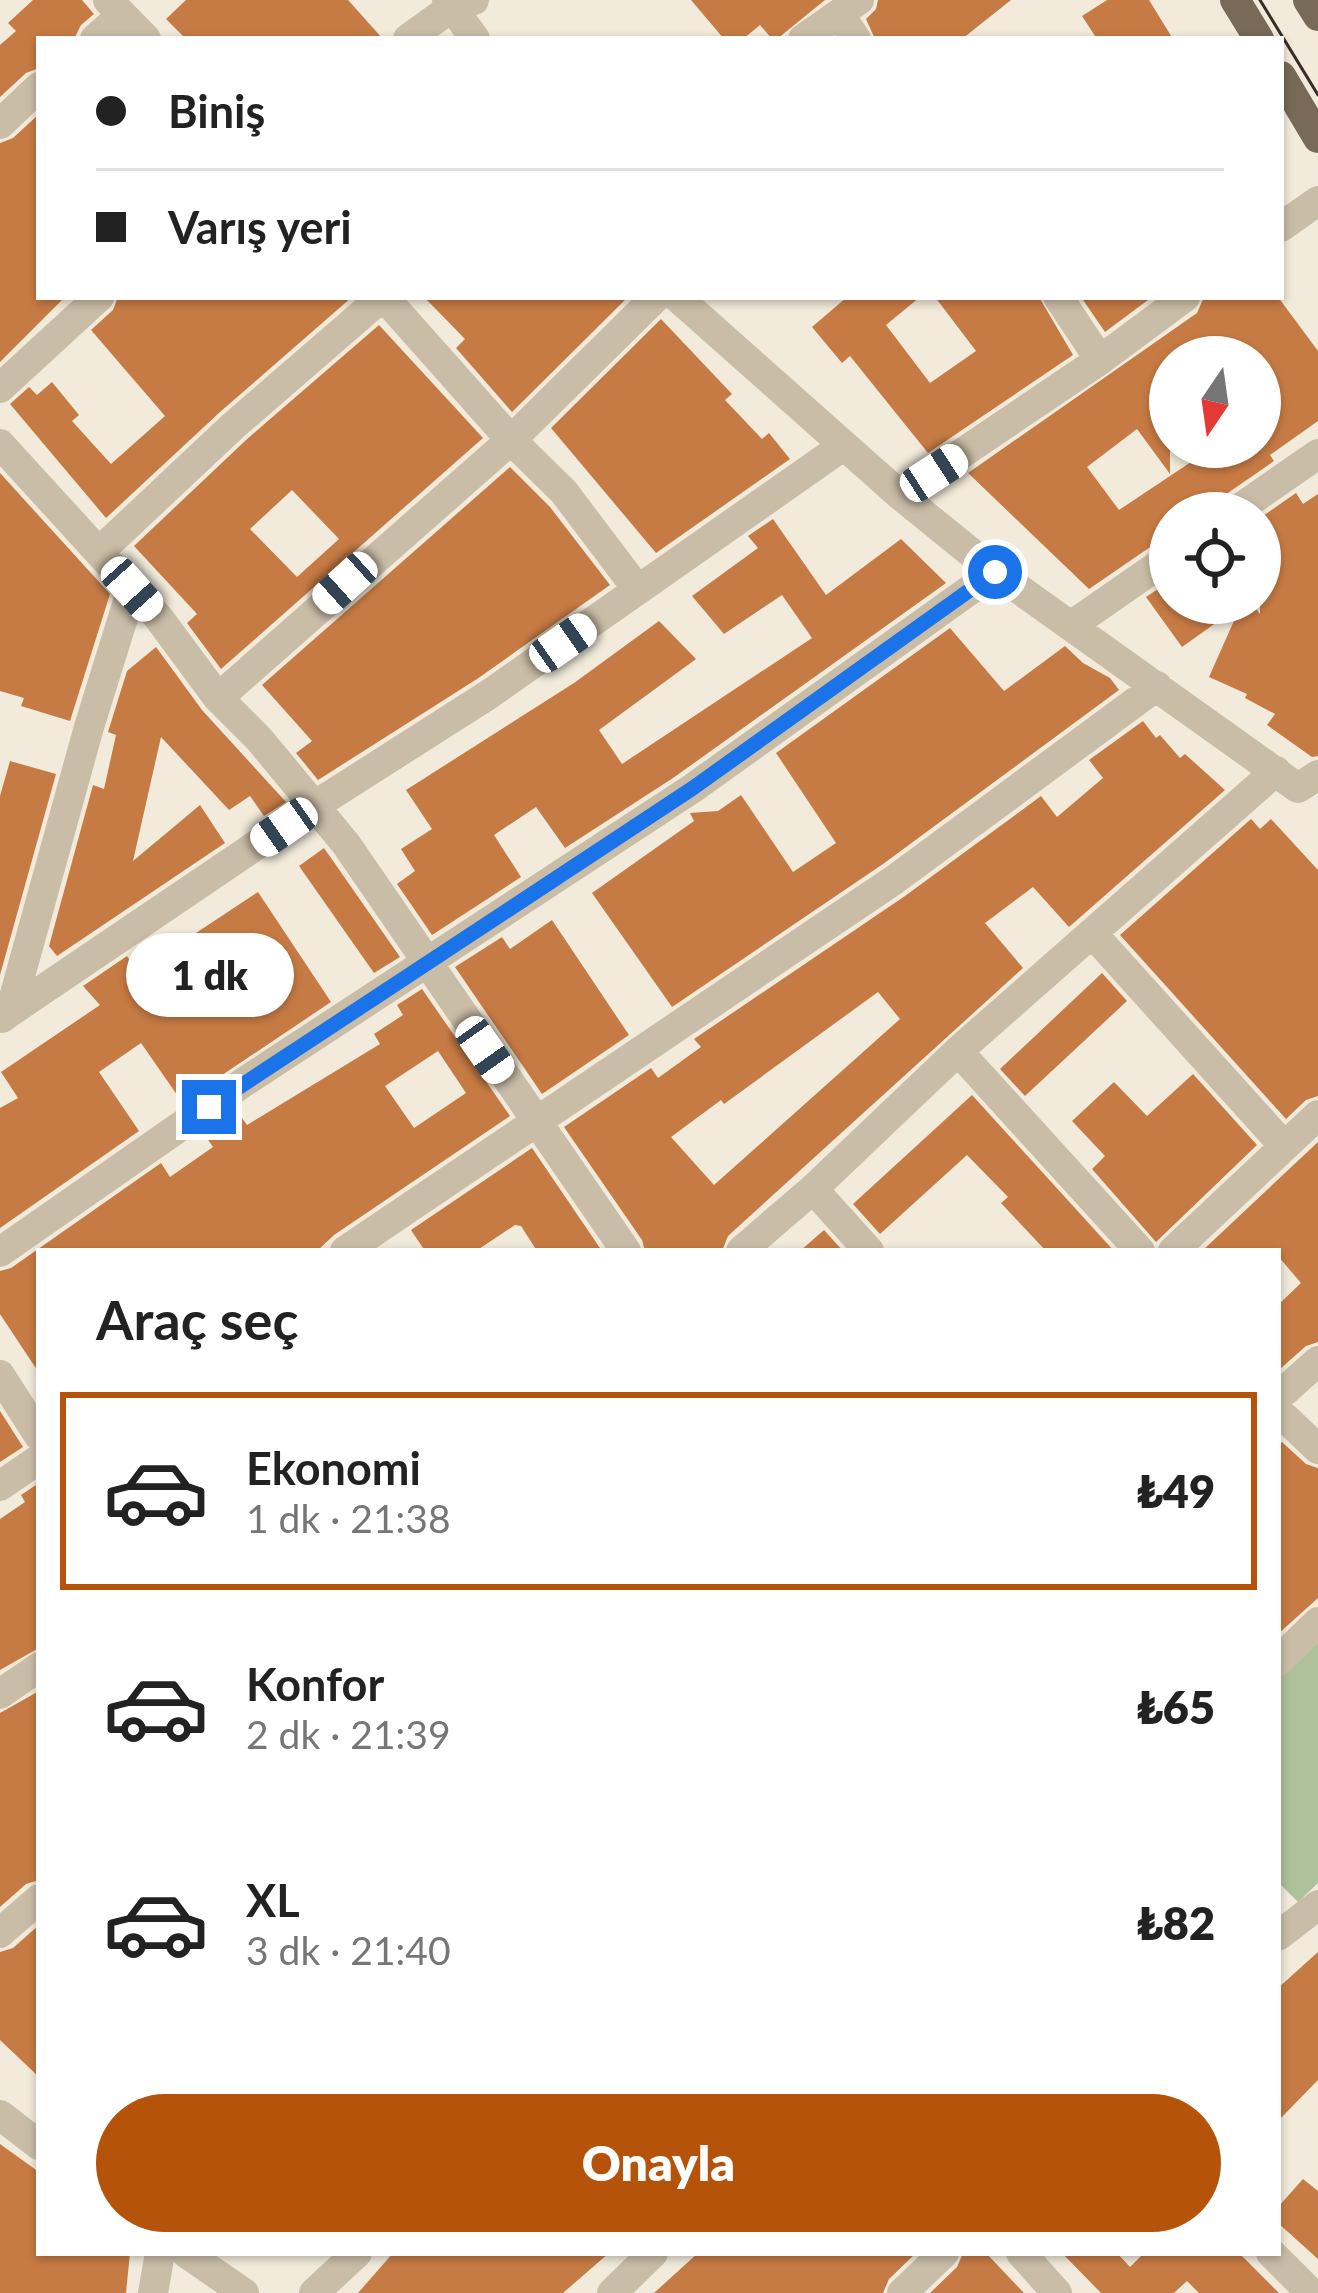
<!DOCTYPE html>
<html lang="tr">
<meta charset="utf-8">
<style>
:root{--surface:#fff;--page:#f2f2f2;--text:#222;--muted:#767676;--line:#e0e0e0;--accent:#b45309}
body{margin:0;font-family:Lato,sans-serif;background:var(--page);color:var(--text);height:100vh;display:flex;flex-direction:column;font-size:45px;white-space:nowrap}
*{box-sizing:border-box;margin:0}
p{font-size:39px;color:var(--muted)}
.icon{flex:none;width:66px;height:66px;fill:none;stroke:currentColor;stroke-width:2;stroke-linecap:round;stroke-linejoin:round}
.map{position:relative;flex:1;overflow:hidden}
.drawer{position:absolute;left:36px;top:1248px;width:1245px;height:1008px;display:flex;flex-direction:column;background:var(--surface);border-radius:0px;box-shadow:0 3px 9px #0004}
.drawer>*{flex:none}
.hud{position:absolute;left:36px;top:36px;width:1248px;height:264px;border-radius:0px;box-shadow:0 3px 9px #0004;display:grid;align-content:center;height:264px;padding:0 60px;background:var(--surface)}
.needle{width:78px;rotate:193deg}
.controls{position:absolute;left:1149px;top:336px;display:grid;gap:24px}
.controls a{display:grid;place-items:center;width:132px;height:132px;border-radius:50%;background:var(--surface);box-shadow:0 3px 9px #0004;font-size:60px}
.end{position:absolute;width:54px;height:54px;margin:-27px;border:15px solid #1a73e8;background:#fff;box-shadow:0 0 0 6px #fff}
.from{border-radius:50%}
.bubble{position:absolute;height:84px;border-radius:42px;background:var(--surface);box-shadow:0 3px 9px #0004;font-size:39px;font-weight:800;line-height:84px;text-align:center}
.car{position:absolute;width:36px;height:72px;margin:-36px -18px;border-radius:15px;box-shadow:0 0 9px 3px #0007;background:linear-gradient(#fff 24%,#345 0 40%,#fff 0 76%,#345 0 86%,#fff 0)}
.hud b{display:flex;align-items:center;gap:42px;height:114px;font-size:45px}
.hud b+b{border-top:3px solid var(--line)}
.hud i{width:30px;height:30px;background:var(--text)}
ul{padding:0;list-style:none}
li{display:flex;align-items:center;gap:36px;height:198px;margin:0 24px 18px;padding:0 36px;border:6px solid transparent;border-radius:0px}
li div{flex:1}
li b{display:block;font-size:45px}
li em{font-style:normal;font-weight:800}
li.selected{border-color:var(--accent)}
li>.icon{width:108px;height:108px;stroke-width:1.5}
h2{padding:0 60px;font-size:54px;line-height:144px}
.action{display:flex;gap:24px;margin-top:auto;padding:24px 60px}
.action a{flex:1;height:138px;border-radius:72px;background:var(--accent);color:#fff;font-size:48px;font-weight:800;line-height:138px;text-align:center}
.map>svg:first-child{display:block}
.green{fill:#adc19b}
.building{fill:#c77b44;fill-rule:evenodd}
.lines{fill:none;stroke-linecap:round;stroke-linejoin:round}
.minor{stroke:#cabda7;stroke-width:30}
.tertiary{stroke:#cabda7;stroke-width:30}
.primary{stroke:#786958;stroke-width:30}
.tram{stroke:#362f28;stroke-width:3}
.route{stroke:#1a73e8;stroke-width:15}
</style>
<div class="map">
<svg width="1318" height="2293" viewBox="0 0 1318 2293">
<rect width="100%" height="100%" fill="#f2ebdb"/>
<path class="green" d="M 1318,1638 L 1318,1883 L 1298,1902 L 1278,1882 L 1278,1677 Z"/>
<path class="building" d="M 33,0 L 82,0 L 94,14 L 81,25 L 74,39 L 39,39 L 39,68 L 26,73 L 0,97 L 0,45 L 16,31 L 8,23 Z
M 186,0 L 348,0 L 383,39 L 186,39 L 166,19 Z
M 691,0 L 825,0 L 777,39 L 772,39 L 760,25 L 743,39 L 724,39 Z
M 878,0 L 1011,0 L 962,39 L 875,39 L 866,19 L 876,9 Z
M 1107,0 L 1149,0 L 1173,39 L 1097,39 L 1082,16 Z
M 39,114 L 39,297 L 70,297 L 64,298 L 0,362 L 0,143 L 13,138 Z
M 118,297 L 352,297 L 220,412 L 106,518 L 10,404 L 29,387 L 37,395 L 52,382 L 79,415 L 72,421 L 111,464 L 165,416 L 91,330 L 113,310 Z
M 424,297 L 628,297 L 512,412 L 456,348 L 465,339 Z
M 847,297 L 920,297 L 886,325 L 930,383 L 976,351 L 935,297 L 1039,297 L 1073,355 L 928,453 L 850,356 L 842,363 L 812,327 Z
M 1081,297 L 1152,297 L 1105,332 Z
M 1204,297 L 1278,297 L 1318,351 L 1318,421 L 1270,455 L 1274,461 L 1222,497 L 1212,513 L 1170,513 L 1170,538 L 1159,541 L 1089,589 L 968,473 L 1197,313 ZM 1170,357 L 1260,357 L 1260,447 L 1225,447 L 1210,457 L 1206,452 L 1119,510 L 1087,467 L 1137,429 L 1170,474 Z
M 661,319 L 732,394 L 725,400 L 762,439 L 769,433 L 790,459 L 656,553 L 551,428 Z
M 379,325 L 483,438 L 221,669 L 187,623 L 197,614 L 134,546 L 246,440 ZM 292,490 L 339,539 L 297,577 L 250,529 Z
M 510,467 L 550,507 L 610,585 L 477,679 L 318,780 L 296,753 L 312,741 L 262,685 Z
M 0,473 L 110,594 L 70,721 L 21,706 L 24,698 L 0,691 Z
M 1296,493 L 1303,504 L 1318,494 L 1318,756 L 1312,757 L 1267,725 L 1275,714 L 1245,698 L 1247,694 L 1209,677 L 1241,605 L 1182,647 L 1146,597 L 1170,581 L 1170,603 L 1252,603 L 1260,614 L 1260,518 Z
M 773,519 L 826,595 L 901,539 L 946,583 L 673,778 L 565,848 L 536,807 L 494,835 L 521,877 L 432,935 L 397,884 L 415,871 L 401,849 L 432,829 L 406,790 L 574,683 L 659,621 L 696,659 L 599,730 L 622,764 L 812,638 L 782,595 L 724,634 L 692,596 L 758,548 L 748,536 Z
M 950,628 L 1004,691 L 1065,646 L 1083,663 L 1110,678 L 1119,690 L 883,864 L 672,1007 L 592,893 L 694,821 L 690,813 L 718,811 L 741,795 L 793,872 L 836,843 L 776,753 Z
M 156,647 L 202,710 L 286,802 L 264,816 L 250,796 L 229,810 L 161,737 L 133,861 L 200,805 L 225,843 L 57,956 L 49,946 L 93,785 L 104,789 L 116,735 L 108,732 L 127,671 Z
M 1143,721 L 1156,738 L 1160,735 L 1180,758 L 1185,754 L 1225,790 L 1069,927 L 1033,887 L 985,923 L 1023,968 L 728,1236 L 722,1251 L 645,1251 L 642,1240 L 564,1127 L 651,1068 L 658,1078 L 701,1047 L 694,1039 L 905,896 L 1041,796 L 1057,817 L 1103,778 L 1089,760 ZM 878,992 L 900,1019 L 714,1185 L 671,1137 L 721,1100 L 724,1104 Z
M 10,761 L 56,774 L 0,975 L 0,796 Z
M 1251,819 L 1260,829 L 1271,819 L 1318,870 L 1318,1096 L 1306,1100 L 1286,1119 L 1120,935 Z
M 324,848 L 400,957 L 374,973 L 299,866 Z
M 258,892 L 331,1002 L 182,1102 L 141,1043 L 99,1072 L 139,1131 L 0,1228 L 0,1108 L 18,1098 L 1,1072 L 100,1005 L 83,986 L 127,956 L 137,972 Z
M 552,920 L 629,1035 L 542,1094 L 455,967 L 502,937 L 510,949 Z
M 1102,973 L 1127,1001 L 1025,1096 L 1000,1069 Z
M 422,989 L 510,1116 L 334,1235 L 317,1251 L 39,1251 L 39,1373 L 0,1314 L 0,1271 L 11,1268 L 161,1163 L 170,1177 L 213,1147 L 204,1134 L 237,1111 L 247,1125 L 380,1044 L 374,1034 L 403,1015 L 397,1005 ZM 438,1051 L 466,1093 L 414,1128 L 385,1086 Z
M 1193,1074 L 1257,1145 L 1156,1242 L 1092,1169 L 1105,1156 L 1072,1121 L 1114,1082 L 1147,1116 Z
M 972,1095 L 1114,1251 L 1046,1251 L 1001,1203 L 1008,1197 L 967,1155 L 880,1234 L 853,1204 Z
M 1318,1142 L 1318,1342 L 1306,1346 L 1280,1369 L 1278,1305 L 1301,1283 L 1278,1256 L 1278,1251 L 1202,1251 Z
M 532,1148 L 602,1251 L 537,1251 L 521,1226 L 515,1225 L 476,1251 L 425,1251 L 411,1230 Z
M 824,1230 L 843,1251 L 800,1251 Z
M 0,1411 L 23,1447 L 0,1462 Z
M 1282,1442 L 1306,1464 L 1318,1468 L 1318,1598 L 1278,1634 L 1278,1446 Z
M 39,1483 L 39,1648 L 0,1670 L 0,1519 L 25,1502 L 21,1495 Z
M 39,1691 L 39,1880 L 26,1884 L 0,1907 L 0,1713 Z
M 39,1925 L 39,2077 L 0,2040 L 0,1952 L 13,1948 Z
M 1318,1952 L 1318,2080 L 1278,2121 L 1278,1988 Z
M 0,2144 L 39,2172 L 39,2253 L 130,2253 L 126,2293 L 0,2293 Z
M 1303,2179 L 1318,2191 L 1318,2259 L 1278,2223 L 1278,2207 Z
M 393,2253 L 609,2253 L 563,2293 L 358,2293 Z
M 698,2253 L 916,2253 L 889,2279 L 883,2293 L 654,2293 Z
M 963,2253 L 986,2253 L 1024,2293 L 930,2293 L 957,2267 Z
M 1062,2253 L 1117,2253 L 1130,2267 L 1144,2253 L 1239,2253 L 1279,2293 L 1199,2293 L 1187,2281 L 1174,2293 L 1101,2293 Z"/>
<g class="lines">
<path class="minor" d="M 108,0 L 146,39
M 447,0 L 475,39
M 839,14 L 856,39
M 95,39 L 122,15
M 408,39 L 452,7 L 474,0
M 803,39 L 859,0
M 0,124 L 39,87
M 1281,227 L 1318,201
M 384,297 L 511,440 L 564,492 L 638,590
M 677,297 L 900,495 L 1100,360 L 1058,297
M 1100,360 L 1185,297
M 0,388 L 99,297
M 0,444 L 158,617 L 218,698 L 259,739 L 346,844 L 626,1251
M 900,495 L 995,572 L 1298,788 L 1318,775
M 1233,513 L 1318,454
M 99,552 L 233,426 L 382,297
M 1072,625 L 1170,557
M 218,698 L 511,440 L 656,297
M 1092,933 L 1284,1146
M 10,1012 L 314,806 L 488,695 L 843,446
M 2,1018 L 10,1012 L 89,727 L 132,589
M 958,1051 L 1140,1251
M 813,1189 L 869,1251
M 345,1251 L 894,880 L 1157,686
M 741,1251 L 813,1189 L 958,1051 L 1276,771
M 1173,1251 L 1318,1115
M 0,1252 L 244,1082 L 693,788 L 995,572
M 0,1375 L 39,1436
M 1278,1397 L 1318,1361
M 1278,1411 L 1318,1449
M 0,1486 L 39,1459
M 1278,1661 L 1318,1622
M 0,1694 L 39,1667
M 0,1933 L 39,1899
M 1278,1936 L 1318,1905
M 1021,2253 L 1057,2293
M 1271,2253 L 1311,2293
M 153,2293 L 160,2253
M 314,2293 L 357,2253
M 612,2293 L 653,2253
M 902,2293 L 944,2253"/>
<path class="tertiary" d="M 0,2115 L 39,2145
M 186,2253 L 244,2293"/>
<path class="primary" d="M 1235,0 L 1259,39
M 1308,0 L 1318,16
M 1281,76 L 1318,138"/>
<path class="tram" d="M 1260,0 L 1318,95"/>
</g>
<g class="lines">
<path class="route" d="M 209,1107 L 693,788 L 995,572"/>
</g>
</svg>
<div class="controls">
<a><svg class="needle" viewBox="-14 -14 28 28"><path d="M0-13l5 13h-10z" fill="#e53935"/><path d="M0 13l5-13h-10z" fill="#767676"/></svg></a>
<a><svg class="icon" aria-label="locate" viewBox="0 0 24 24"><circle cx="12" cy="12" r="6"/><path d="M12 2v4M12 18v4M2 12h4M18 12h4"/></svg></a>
</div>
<i class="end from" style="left:995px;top:572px"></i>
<i class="end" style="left:209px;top:1107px"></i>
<div class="bubble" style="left:126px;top:933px;width:168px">1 dk</div>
<i class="car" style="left:934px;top:473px;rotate:57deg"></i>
<i class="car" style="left:345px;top:583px;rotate:228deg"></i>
<i class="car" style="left:132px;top:589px;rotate:138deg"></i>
<i class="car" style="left:563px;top:643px;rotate:55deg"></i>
<i class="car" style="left:284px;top:827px;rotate:235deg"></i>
<i class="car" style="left:485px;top:1050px;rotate:145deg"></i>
<div class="hud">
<b><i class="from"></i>Biniş</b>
<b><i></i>Varış yeri</b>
</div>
<section class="drawer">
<h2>Araç seç</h2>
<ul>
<li class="selected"><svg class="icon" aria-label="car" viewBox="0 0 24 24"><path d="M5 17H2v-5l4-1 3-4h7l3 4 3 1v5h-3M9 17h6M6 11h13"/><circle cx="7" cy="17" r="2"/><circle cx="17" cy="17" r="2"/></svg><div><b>Ekonomi</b><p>1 dk · 21:38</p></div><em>₺49</em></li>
<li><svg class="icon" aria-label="car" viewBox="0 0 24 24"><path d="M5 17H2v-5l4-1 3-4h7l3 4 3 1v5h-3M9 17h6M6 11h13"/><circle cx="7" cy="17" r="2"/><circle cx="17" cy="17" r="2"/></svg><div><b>Konfor</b><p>2 dk · 21:39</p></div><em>₺65</em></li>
<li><svg class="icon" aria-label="car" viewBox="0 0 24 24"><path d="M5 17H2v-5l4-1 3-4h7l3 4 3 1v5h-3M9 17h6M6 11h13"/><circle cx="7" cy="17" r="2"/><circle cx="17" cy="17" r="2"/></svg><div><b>XL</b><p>3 dk · 21:40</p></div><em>₺82</em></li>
</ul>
<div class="action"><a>Onayla</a></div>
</section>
</div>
